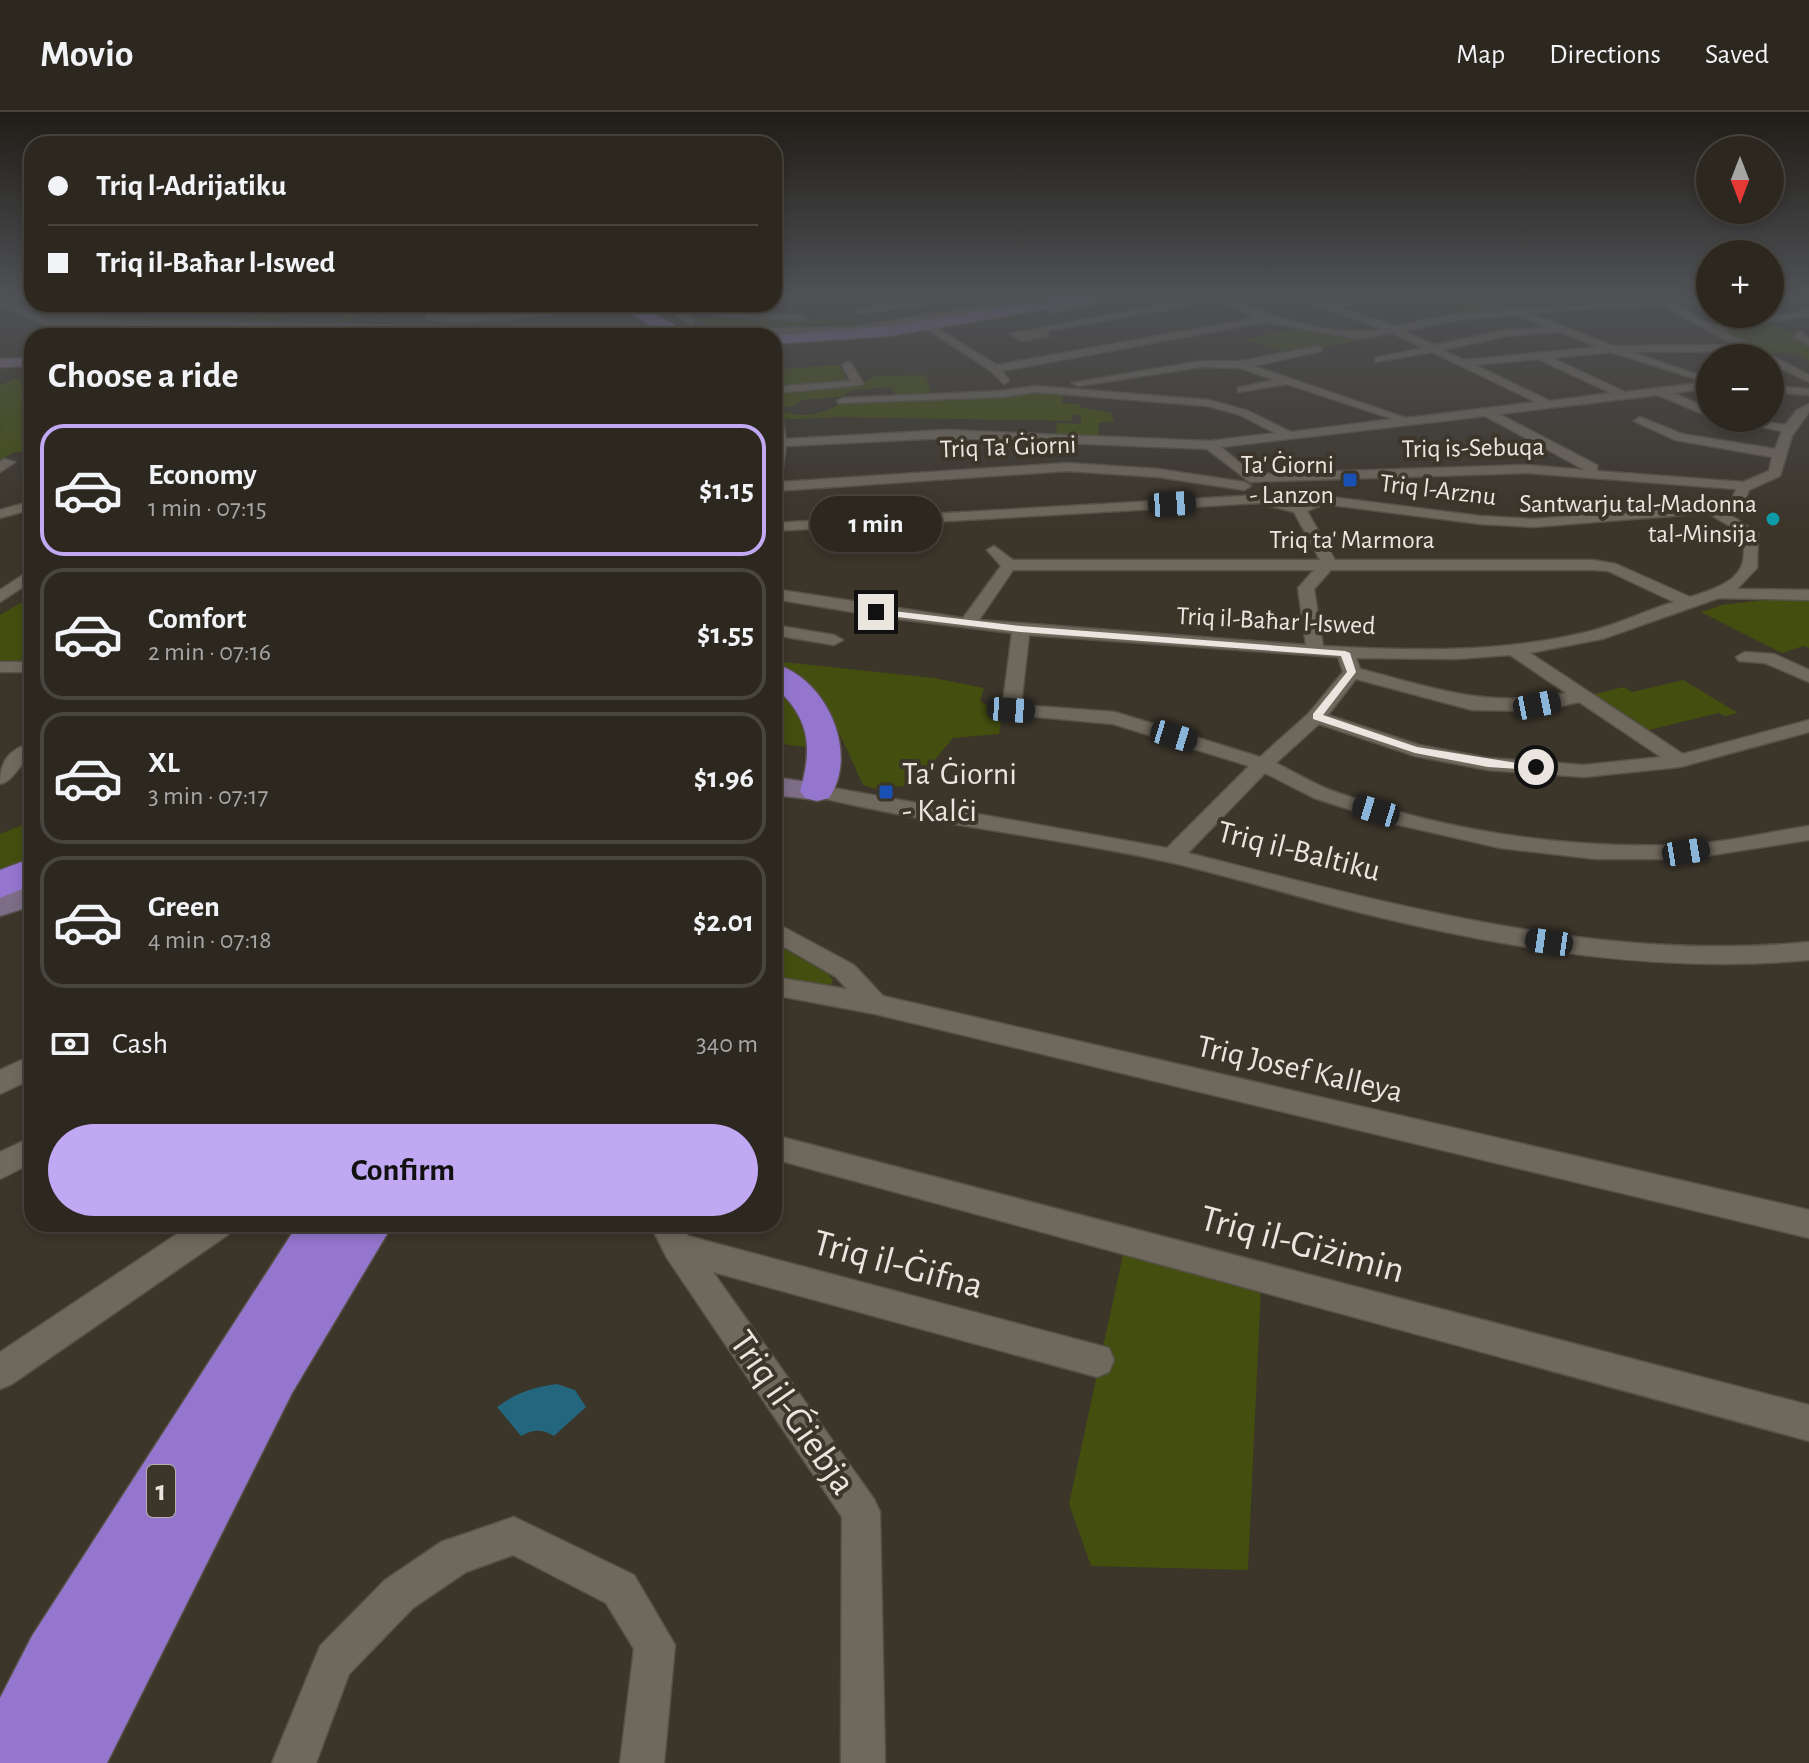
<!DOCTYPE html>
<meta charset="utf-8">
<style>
:root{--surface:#2c2820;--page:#38342d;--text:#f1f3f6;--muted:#a6a6a5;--line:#48443e;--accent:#c1a8f3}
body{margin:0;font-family:"Alegreya Sans",sans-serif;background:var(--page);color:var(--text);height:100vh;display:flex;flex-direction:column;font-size:30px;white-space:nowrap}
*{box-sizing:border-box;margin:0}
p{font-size:26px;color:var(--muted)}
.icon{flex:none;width:44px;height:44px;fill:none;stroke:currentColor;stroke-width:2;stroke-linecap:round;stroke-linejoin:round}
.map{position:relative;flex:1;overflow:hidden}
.drawer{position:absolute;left:24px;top:216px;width:758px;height:904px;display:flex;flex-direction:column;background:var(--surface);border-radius:24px;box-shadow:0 4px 12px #0003,0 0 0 2px var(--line)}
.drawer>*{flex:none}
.guide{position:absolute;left:24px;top:24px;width:758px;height:176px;border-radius:24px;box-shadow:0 4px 12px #0003,0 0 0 2px var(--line);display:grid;align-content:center;height:176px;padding:0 24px;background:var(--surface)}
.needle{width:52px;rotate:180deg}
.buttons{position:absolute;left:1696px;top:24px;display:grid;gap:16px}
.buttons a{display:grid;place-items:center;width:88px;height:88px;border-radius:50%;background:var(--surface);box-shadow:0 4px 12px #0003,0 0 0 2px var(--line);font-size:40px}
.end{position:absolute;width:36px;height:36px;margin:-18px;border:10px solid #eae6df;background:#111;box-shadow:0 0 0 4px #111}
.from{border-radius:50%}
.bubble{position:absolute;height:56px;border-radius:28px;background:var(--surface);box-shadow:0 4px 12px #0003,0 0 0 2px var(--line);font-size:26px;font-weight:700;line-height:56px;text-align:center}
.car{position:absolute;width:24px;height:48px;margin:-24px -12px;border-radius:10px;box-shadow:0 0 6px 2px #0007;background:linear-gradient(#222 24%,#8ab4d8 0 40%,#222 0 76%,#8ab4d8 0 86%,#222 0)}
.guide b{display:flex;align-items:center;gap:28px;height:76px;font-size:30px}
.guide b+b{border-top:2px solid var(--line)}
.guide i{width:20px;height:20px;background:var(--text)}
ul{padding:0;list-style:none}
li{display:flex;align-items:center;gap:24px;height:132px;margin:0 16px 12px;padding:0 8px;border:4px solid var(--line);border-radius:24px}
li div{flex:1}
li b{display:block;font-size:30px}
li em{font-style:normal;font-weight:700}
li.selected{border-color:var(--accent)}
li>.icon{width:72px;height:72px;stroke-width:1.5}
h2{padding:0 24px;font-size:36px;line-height:96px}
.pay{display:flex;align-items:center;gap:20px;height:88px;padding:0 24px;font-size:30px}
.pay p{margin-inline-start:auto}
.primary-button{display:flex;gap:16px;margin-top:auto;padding:16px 24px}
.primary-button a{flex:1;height:92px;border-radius:48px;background:var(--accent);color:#111;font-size:32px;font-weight:700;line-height:92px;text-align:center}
header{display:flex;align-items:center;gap:48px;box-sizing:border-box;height:112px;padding:0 40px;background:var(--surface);border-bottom:2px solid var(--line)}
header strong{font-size:38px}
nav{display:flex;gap:44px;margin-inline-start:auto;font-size:28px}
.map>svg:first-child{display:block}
.green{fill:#434e0f}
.water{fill:#24667d}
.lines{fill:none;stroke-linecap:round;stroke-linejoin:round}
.minor-casing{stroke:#565147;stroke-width:3}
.secondary-casing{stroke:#565147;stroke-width:3}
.primary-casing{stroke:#565147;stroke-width:3}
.trunk-casing{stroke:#565147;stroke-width:3}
.minor{fill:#6f685c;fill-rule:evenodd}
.secondary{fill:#7d6d87;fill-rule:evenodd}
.primary{fill:#8b72b1;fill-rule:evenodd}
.trunk{fill:#9476ce;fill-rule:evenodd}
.trunk-bridge-casing{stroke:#565147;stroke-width:18;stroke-linecap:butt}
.trunk-bridge{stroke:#9476ce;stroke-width:17}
.route{fill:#eae6df}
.transit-dot{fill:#1a4fb4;stroke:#3b352a;stroke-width:3}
.culture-dot{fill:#0f9aa8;stroke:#3b352a;stroke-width:3}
.labels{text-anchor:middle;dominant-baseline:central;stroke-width:8;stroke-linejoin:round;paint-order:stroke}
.far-street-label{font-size:26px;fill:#eae6df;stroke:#3b352a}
.far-poi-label{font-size:26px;fill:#eae6df;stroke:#3b352a;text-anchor:end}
.shield{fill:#3b352a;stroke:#b6b1a9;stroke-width:2}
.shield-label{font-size:30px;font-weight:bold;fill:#eae6df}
.poi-label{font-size:32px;fill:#eae6df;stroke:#3b352a;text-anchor:start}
.street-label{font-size:32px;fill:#eae6df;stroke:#3b352a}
.near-street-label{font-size:38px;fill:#eae6df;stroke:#3b352a}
</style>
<header>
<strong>Movio</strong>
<nav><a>Map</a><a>Directions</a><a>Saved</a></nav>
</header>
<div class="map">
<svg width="1809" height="1651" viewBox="0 0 1809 1651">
<rect width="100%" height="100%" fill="#3b352a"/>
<path class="green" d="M 1550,186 L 1569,188 L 1573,192 L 1467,202 L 1456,197 L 1456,193 Z
M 422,195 L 420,201 L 378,204 L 371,203 L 376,199 L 355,202 L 360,202 L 341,214 L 250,211 L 242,206 L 224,205 L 292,202 L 279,210 L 333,212 L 345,204 L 318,203 L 325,199 Z
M 77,203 L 236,208 L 240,210 L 51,207 Z
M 712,204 L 798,208 L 860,206 L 862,208 L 799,214 L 704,213 L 694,205 Z
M 1766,211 L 1793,221 L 1792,224 L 1809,234 L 1809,249 L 1793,241 L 1768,241 L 1724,218 Z
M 1299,216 L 1366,228 L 1286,241 L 1247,227 Z
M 836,253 L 842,256 L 848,271 L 774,276 L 774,258 Z
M 926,263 L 932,284 L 896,285 L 891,275 L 853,278 L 840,285 L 801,288 L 793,294 L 774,297 L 774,280 L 851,275 L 877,264 Z
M 15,267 L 32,267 L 32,340 L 15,340 L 0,348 L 0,316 L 3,315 L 0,314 L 0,273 Z
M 1020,280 L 1051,280 L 1063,284 L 1062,291 L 1080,292 L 1080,295 L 1111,301 L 1114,309 L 1098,311 L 1099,325 L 1057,324 L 1056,311 L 1082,312 L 1080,303 L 1071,303 L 1072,309 L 839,305 L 774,308 L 774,300 C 787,298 789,302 800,303 C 814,304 833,297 841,291 Z
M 1764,488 L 1809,489 L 1809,536 L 1803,534 L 1782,541 L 1701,500 L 1722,493 Z
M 20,491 L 32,491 L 32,550 L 0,550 L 0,503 Z
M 774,549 L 934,566 L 984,576 L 980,589 L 1002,604 L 999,622 L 953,626 L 914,673 L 875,677 L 863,673 C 846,637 819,560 774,554 Z
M 1683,568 L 1738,601 L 1725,604 L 1718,601 L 1649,618 L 1594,582 L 1624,575 L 1632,580 Z
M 774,569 L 793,581 L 814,636 L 774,631 Z
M 32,709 L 32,745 L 0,757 L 0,722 Z
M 774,831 L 828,862 L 833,868 L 831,873 L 827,876 L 774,867 Z
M 1124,1138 L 1261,1174 L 1248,1458 L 1091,1454 L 1069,1392 Z"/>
<path class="water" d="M 557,1272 L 575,1278 L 586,1295 L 554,1324 C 542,1317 534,1317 521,1324 L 497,1295 C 516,1281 533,1275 557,1272 Z"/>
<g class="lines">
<defs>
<path id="minor" d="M 823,183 L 819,186 L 774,190 L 774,184 Z
M 937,183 L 952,183 L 918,194 L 860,201 L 855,198 Z
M 1050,183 L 1073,183 L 851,221 L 616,224 L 44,213 L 0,192 L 0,186 L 46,207 L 620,218 L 851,215 Z
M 1120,183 L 1141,183 L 1052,201 L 1047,198 Z
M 1210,183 L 1232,183 L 1229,186 C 1273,207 1335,226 1383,217 L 1286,183 C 1300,183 1311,190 1324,191 C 1343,193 1370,183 1390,183 L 1337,195 L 1395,214 L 1457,202 L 1710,184 L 1710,190 L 1673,192 L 1714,214 L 1809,198 L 1809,204 L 1722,218 L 1809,263 L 1809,270 L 1770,251 L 1770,246 L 1759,246 L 1746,239 L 1632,240 L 1710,267 L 1710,276 L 1673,281 L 1710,297 L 1710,305 L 1658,283 L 1499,302 L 1597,353 L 1597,359 L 1743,370 L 1769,359 L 1772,345 L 1675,328 L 1634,309 L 1640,305 L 1682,322 L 1775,337 L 1782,319 L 1715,306 L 1743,306 L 1785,313 L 1797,298 L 1809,292 L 1809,300 L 1792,324 L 1780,364 L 1749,378 L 1742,396 L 1724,399 L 1758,421 L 1757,456 L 1737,477 L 1809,478 L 1809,488 L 1719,486 L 1602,527 L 1530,541 L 1683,642 L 1809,608 L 1809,620 L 1680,655 L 1584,665 L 1488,658 L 1415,644 L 1319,612 L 1276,651 C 1294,660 1312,671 1330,678 C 1442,719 1564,737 1683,733 C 1724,731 1768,720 1809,714 L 1809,728 L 1686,747 L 1596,747 L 1500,736 L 1395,712 L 1314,686 L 1265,661 L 1188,741 C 1391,792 1597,851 1809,830 L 1809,848 C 1660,862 1510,837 1366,802 C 1301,786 1237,766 1173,751 C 1053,724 929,713 810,683 L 807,679 L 817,673 L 1167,736 L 1249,654 L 1113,612 L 1004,602 L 1002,598 L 1012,521 L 889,506 L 774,487 L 774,477 L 963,506 L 1001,454 L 987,438 L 994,434 L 1013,448 L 1320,448 L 1294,400 L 1259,391 L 774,419 L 774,411 L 1259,383 L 1298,393 L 1323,384 L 1480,404 L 1533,407 L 1711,393 L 1731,390 L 1736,377 L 1527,361 L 1250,370 L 1207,337 L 947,326 L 786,334 L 781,370 L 1067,351 L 1158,357 L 1244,370 L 1251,374 L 1244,378 L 1158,365 L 1067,359 L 774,379 L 774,306 L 777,305 L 783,309 L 786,327 L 947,318 L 1210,329 L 1275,321 L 1240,303 L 1208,294 L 1036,280 L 1002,285 L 839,291 L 837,289 L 843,286 L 1001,279 L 1036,274 L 1209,288 L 1248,299 L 1291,320 L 1393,307 L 1287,272 L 1238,280 L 1238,276 L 1275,268 L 1240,256 L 1201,255 L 1078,274 L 1072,271 L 1201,249 L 1242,249 L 1317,234 L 1322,237 L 1321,239 L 1254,254 L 1406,306 L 1536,290 L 1432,240 L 1375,250 L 1375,246 L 1423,236 L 1392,221 L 1361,227 L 1266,210 L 1002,259 L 1009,269 L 1004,272 L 991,259 L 927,217 L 935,215 L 997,253 L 1256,206 L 1218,188 L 1047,219 L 1049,224 L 1022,229 L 1009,222 ZM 1660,192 L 1735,233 L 1613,234 L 1529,201 ZM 1516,203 L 1548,216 L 1507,218 L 1434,233 L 1403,219 L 1457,208 ZM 1560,220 L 1598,235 L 1464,248 L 1443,238 L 1507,224 ZM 1611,240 L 1693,266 L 1700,271 L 1625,280 L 1552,246 ZM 1538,247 L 1611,281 L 1550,289 L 1475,253 ZM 1485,304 L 1585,358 L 1527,353 L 1253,362 L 1221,335 ZM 1324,392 L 1480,412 L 1533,415 L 1708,401 L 1744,423 C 1743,431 1745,441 1743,449 C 1739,471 1708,479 1690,485 L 1616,452 L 1593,448 L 1335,448 L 1307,399 ZM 1013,458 L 1314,458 L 1298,476 L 1306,533 L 979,508 ZM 1331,458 L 1593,458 L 1608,459 L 1674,490 C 1644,499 1617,513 1587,520 C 1501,541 1411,539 1323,534 L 1314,477 ZM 1029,523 L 1338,545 L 1343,560 L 1309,601 L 1260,645 L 1115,600 L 1021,593 ZM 1510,543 L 1566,581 C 1489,597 1434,576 1360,557 L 1356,546 L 1455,547 ZM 1356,567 L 1472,598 L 1537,599 L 1579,590 L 1661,645 L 1584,653 L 1488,646 L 1419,633 L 1328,603 Z
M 1485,183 L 1499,183 L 1510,188 L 1505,191 Z
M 1770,183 L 1809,183 L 1809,188 L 1772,187 Z
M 429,192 L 439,192 L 434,203 L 482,204 L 588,192 C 562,206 456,214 426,207 Z
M 672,192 L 708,192 L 679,197 L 695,207 L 692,212 L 664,195 Z
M 715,199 L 801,203 L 806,206 L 801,209 L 712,204 Z
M 1801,219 L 1809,227 L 1809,234 L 1794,225 Z
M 847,250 L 851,251 L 863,271 L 861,273 L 774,281 L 774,275 L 851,269 L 842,253 Z
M 1770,274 L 1809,277 L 1809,283 L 1770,280 Z
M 4,347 L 15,350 L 0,360 L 0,350 Z
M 32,389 L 32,397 L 0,406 L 0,398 Z
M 32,457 L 32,469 L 0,490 L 0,478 Z
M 774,513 L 834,523 L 843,528 L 834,533 L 774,523 Z
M 1745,540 L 1774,542 L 1809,558 L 1809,570 L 1765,551 L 1739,549 L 1736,545 Z
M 0,550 L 32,550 L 32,560 L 0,560 Z
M 32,631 L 32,645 C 19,651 14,669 0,672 C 0,649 9,637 32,631 Z
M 774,810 L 854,853 L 883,884 L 1809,1098 L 1809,1126 L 875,902 L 774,883 L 774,865 L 847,877 L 836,865 L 774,829 Z
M 32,943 L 32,967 L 0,982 L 0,958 Z
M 774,1023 L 1809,1293 L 1809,1329 L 774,1047 Z
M 32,1025 L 32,1051 L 0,1067 L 0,1040 Z
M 192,1112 L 233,1112 L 229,1122 L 12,1272 L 0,1277 L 0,1240 Z
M 650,1112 L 681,1112 L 688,1124 L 1109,1236 L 1114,1248 L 1109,1260 L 1097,1265 L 713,1160 L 874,1387 L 880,1400 L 885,1651 L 841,1651 L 842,1405 L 667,1146 Z
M 514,1405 L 634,1463 L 675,1533 L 664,1651 L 620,1651 L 634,1537 L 606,1491 L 513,1443 L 466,1460 L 413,1496 L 349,1562 L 316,1651 L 272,1651 L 320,1534 L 385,1468 L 441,1430 Z"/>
<path id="secondary" d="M 32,246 L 32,254 L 0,255 L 0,247 Z
M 774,665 L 827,673 L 832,679 L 827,685 L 817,688 L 774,683 Z
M 32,771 L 32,794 L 0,804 L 0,781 Z"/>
<path id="primary" d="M 1078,183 L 1112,183 L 1105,187 L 889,224 L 774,232 L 774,224 L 768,224 L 889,214 Z"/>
<path id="trunk" d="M 616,192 C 640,192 659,200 676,218 L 674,221 L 662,221 Z
M 774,552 C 826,565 860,641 829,686 L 817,689 L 805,686 L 800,679 C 813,635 810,606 774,574 Z
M 32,746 L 32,773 L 0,786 L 0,758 Z
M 298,1112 L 393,1112 L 292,1281 L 107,1651 L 0,1651 L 0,1586 L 32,1524 Z"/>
</defs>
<use href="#minor" class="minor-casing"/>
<use href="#secondary" class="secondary-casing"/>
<use href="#primary" class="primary-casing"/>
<use href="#trunk" class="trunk-casing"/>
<use href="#minor" class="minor"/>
<use href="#secondary" class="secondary"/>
<use href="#primary" class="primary"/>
<use href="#trunk" class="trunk"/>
<defs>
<path id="trunk-bridge" d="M 668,218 L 673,224"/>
</defs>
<use href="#trunk-bridge" class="trunk-bridge-casing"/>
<use href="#trunk-bridge" class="trunk-bridge"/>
</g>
<linearGradient id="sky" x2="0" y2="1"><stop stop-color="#201d17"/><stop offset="0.44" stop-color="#4f5155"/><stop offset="1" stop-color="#4f5155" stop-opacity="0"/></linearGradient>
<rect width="1809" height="414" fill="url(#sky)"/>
<path class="route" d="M 876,497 L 1021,514 L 1345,539 L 1350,541 L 1356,560 L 1323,603 L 1417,635 L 1542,655 L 1536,658 L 1488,655 L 1415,641 L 1313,607 L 1313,602 L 1347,560 L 1341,544 L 1021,520 L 873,502 Z"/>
<g class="transit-dot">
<rect x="1342" y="360" width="16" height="16" rx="4"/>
<rect x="878" y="672" width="16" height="16" rx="4"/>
</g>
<circle class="culture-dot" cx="1773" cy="407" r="8"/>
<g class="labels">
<g class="far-street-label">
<text transform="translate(1008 335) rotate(-2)">Triq Ta' Ġiorni</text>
<text transform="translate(1473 336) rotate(-1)">Triq is-Sebuqa</text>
<text transform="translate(1438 378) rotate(7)">Triq l-Arznu</text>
<text x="1352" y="428">Triq ta' Marmora</text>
<text transform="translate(1276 509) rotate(3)">Triq il-Baħar l-Iswed</text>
</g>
<g class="far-poi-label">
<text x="1334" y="353">Ta' Ġiorni<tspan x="1334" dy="30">- Lanzon</tspan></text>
<text x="1757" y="392">Santwarju tal-Madonna<tspan x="1757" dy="30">tal-Minsija</tspan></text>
</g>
<rect class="shield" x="147" y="1353" width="28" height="52" rx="6"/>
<g class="shield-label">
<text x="161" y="1379">1</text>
</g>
<g class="poi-label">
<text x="902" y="662">Ta' Ġiorni<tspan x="902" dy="37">- Kalċi</tspan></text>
</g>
<g class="street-label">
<text transform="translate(1299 739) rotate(14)">Triq il-Baltiku</text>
<text transform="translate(1300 957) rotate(13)">Triq Josef Kalleya</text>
</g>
<g class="near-street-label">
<text transform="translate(1302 1133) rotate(15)">Triq il-Giżimin</text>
<text transform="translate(898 1153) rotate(15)">Triq il-Ġifna</text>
<text transform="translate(792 1301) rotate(55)">Triq il-Ǵiebja</text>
</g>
</g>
</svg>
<div class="buttons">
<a><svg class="needle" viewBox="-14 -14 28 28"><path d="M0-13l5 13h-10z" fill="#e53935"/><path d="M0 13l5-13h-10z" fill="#a6a6a5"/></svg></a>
<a>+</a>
<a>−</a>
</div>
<i class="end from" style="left:1536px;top:655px"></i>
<i class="end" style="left:876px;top:500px"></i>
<div class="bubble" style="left:810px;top:384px;width:132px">1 min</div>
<i class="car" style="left:1172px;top:392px;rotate:86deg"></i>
<i class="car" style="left:1537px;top:593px;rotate:79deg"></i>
<i class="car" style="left:1011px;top:598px;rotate:94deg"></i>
<i class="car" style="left:1174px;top:624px;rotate:107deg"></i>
<i class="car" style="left:1376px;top:699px;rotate:287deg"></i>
<i class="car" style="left:1686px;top:740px;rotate:81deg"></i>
<i class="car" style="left:1549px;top:830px;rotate:278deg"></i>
<div class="guide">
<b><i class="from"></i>Triq l-Adrijatiku</b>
<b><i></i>Triq il-Baħar l-Iswed</b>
</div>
<section class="drawer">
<h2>Choose a ride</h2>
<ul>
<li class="selected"><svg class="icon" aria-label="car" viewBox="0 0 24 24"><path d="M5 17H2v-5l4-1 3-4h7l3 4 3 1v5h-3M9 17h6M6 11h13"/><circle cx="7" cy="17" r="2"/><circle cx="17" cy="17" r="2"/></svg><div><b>Economy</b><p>1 min · 07:15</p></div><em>$1.15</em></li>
<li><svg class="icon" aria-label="car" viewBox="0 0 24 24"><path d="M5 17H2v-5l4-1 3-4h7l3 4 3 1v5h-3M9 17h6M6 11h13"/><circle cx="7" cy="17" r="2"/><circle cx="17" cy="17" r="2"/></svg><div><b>Comfort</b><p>2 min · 07:16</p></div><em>$1.55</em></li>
<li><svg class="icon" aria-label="car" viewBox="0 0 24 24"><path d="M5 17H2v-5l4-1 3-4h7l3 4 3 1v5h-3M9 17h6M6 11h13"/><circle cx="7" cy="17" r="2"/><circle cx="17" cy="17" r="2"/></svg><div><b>XL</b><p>3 min · 07:17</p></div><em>$1.96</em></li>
<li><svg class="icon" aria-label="car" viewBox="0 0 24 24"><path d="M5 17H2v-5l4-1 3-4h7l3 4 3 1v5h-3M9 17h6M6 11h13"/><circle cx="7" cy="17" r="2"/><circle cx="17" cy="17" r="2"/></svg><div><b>Green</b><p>4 min · 07:18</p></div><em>$2.01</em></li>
</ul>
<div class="pay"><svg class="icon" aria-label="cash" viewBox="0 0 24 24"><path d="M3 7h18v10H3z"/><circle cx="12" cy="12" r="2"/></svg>Cash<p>340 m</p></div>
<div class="primary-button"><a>Confirm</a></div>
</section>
</div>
